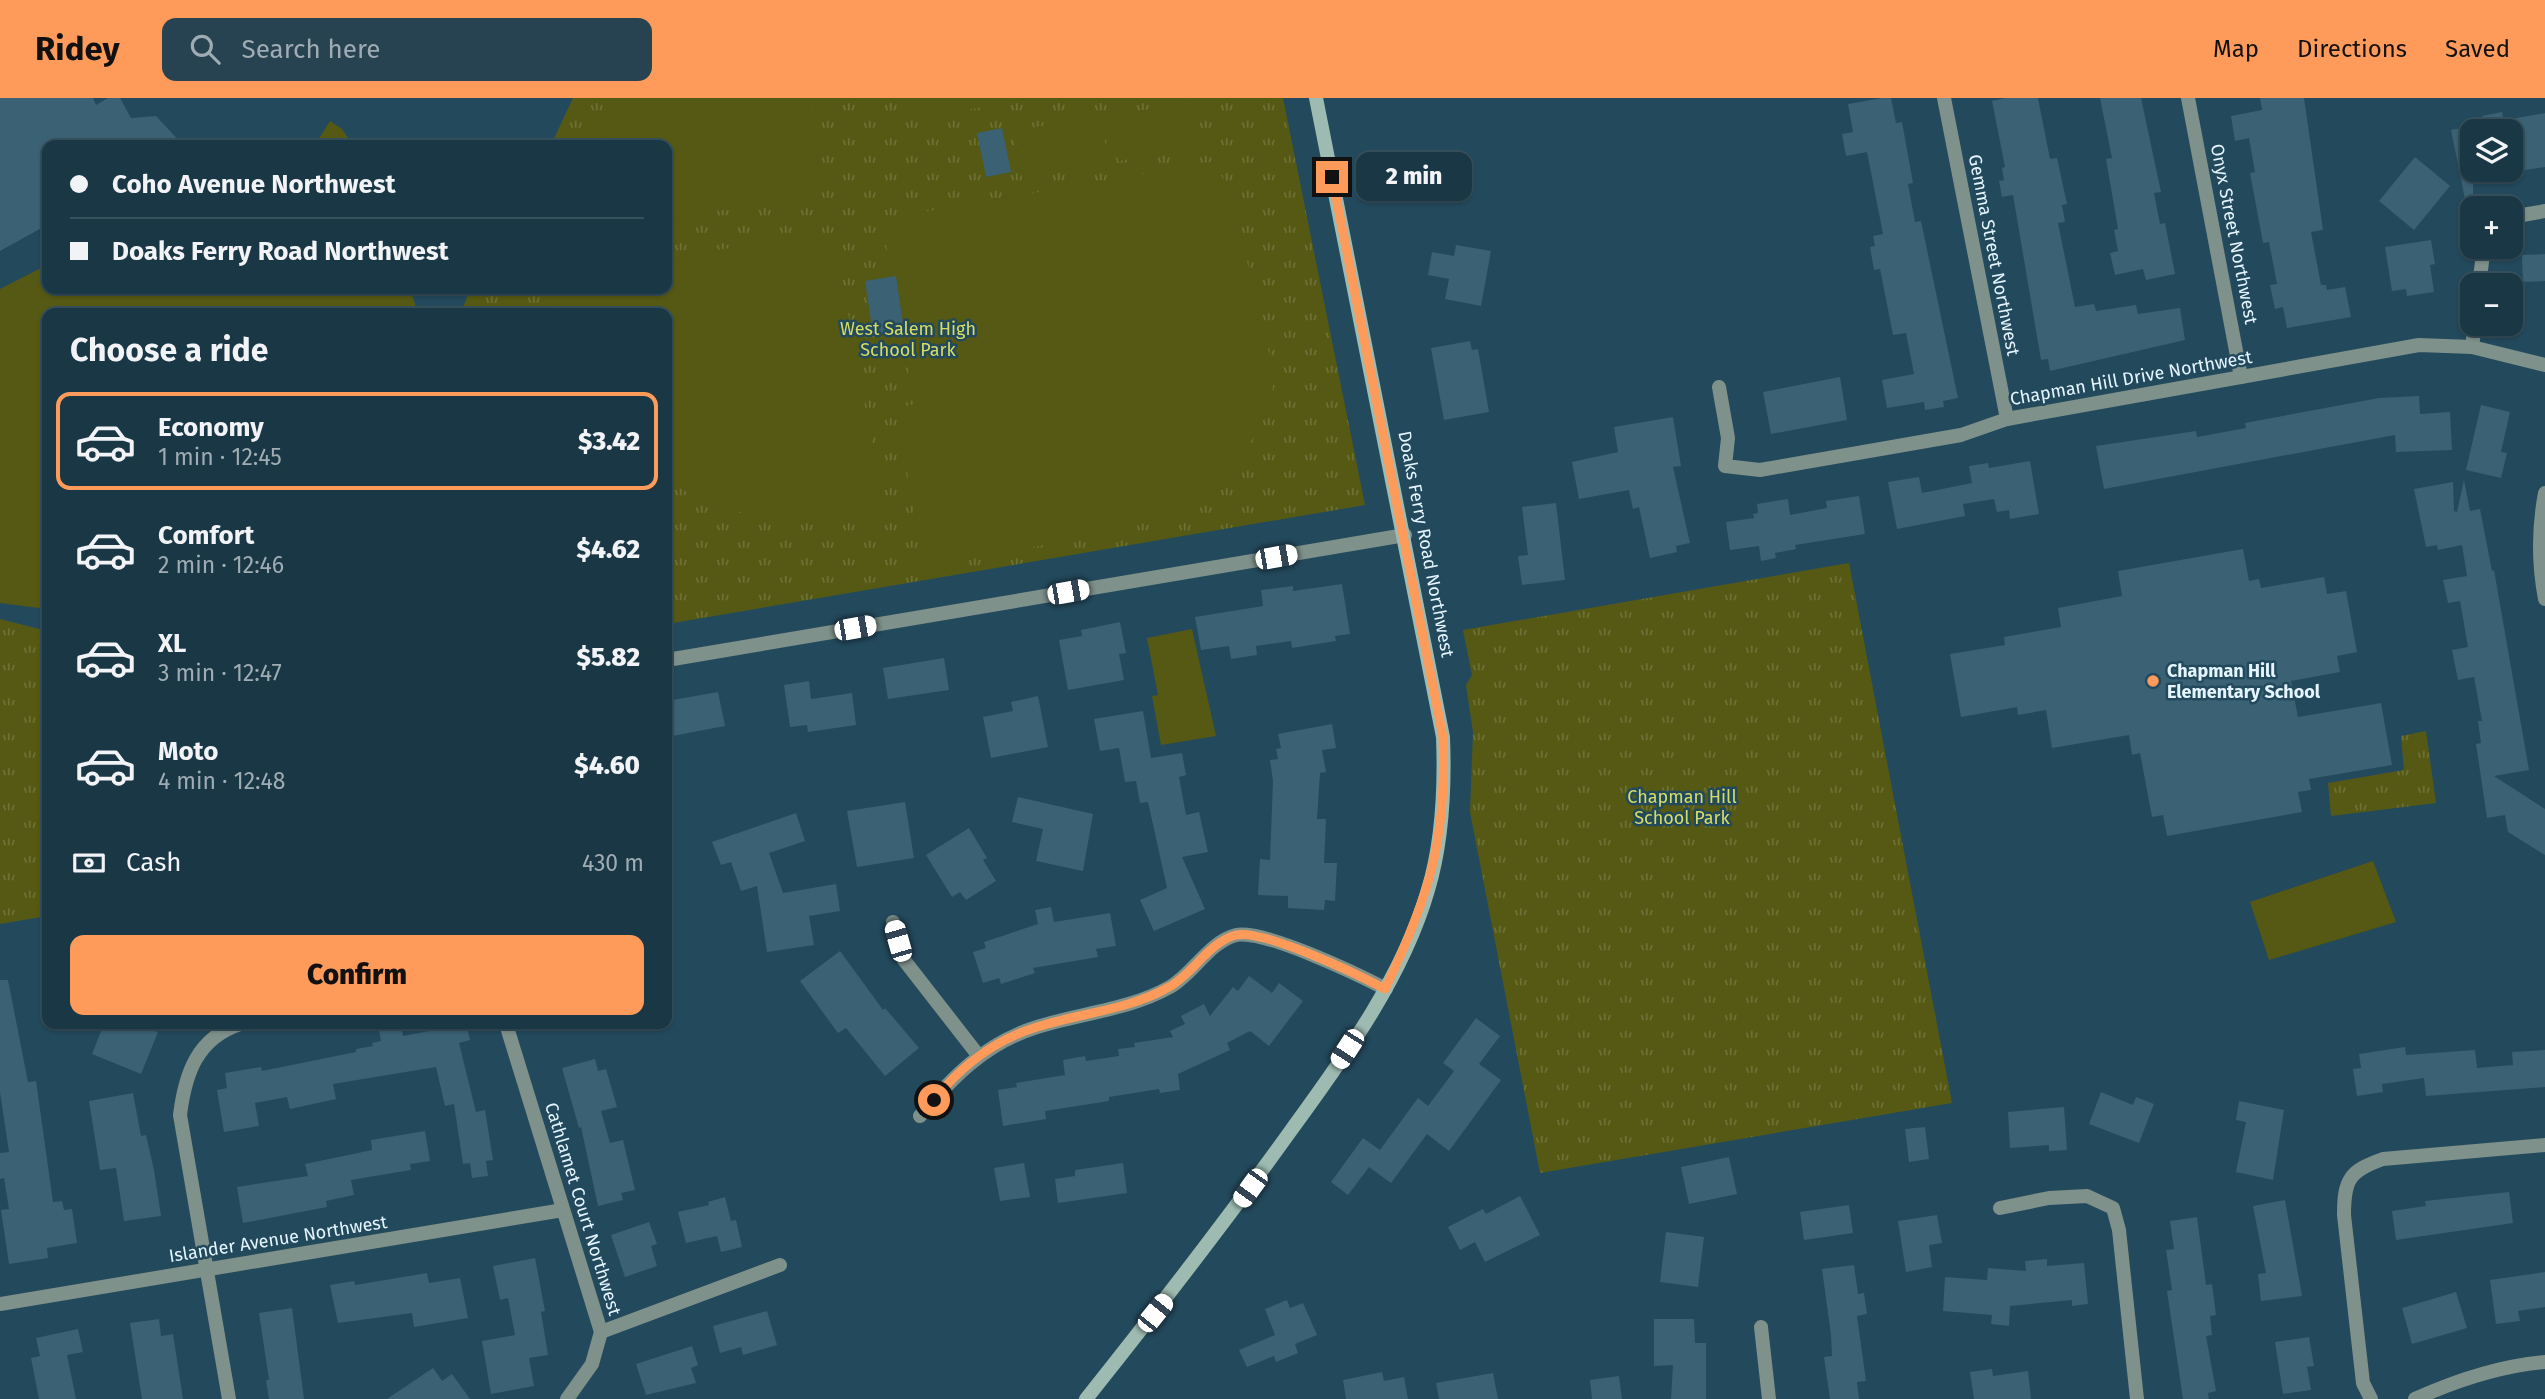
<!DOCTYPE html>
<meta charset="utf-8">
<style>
:root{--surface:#1a3745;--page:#274250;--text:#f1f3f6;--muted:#9facb3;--line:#38515e;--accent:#ff9b5a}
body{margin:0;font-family:"Fira Sans",sans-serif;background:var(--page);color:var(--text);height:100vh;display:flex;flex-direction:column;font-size:26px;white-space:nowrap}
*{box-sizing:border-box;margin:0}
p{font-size:23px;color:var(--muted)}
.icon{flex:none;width:38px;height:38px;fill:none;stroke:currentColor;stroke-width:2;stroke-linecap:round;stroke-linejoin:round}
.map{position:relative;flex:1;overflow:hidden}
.sheet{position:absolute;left:42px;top:210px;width:630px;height:721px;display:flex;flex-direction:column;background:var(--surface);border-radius:14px;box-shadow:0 2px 5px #0004,0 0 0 2px var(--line)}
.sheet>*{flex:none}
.top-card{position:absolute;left:42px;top:42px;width:630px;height:154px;border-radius:14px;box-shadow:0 2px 5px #0004,0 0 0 2px var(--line);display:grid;align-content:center;height:154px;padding:0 28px;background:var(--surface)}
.fabs{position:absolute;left:2460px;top:21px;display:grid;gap:14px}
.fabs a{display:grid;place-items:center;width:63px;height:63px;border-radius:14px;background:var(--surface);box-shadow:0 2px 5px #0004,0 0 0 2px var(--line);font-size:35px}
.end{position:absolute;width:32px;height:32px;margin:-16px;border:9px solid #ff9b5a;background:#111;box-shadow:0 0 0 4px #111}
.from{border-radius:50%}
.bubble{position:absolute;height:49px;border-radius:14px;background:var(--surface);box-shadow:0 2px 5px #0004,0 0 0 2px var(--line);font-size:23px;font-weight:800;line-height:49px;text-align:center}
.car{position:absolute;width:21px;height:42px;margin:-21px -10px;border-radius:9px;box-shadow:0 0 5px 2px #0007;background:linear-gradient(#fff 24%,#345 0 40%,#fff 0 76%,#345 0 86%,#fff 0)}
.top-card b{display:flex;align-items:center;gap:24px;height:66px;font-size:26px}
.top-card b+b{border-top:2px solid var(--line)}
.top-card i{width:18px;height:18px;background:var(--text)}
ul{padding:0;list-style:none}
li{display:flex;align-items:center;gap:21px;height:98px;margin:0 14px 10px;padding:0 14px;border:4px solid transparent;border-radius:14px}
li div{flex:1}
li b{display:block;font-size:26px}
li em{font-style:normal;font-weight:800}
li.active{border-color:var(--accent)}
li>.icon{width:63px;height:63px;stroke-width:1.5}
h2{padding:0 28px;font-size:32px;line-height:84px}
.pay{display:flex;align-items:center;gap:18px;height:77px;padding:0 28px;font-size:26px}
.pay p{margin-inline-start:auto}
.cta{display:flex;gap:14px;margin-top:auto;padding:14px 28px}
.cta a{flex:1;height:80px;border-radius:14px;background:var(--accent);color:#111;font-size:28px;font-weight:800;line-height:80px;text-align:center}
header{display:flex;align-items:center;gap:42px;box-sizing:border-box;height:98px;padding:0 35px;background:var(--accent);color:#111}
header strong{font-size:33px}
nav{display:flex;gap:38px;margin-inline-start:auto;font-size:24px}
.search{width:490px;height:63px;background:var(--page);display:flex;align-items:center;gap:18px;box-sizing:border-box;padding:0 24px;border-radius:14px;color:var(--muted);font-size:26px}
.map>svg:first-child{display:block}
</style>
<header>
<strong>Ridey</strong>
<div class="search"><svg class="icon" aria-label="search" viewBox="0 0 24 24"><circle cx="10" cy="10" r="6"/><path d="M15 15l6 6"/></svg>Search here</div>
<nav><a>Map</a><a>Directions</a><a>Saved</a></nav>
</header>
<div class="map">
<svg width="2545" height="1301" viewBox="0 0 2545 1301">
<defs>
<pattern id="park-tufts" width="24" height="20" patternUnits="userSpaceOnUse" patternTransform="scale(1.75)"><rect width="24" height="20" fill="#555913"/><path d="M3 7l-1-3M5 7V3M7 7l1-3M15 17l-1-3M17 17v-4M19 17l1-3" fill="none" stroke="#6d7136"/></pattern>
</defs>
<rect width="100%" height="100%" fill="#23495c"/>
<g fill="url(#park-tufts)">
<polygon points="573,0 1283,0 1365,407 667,526 667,215 461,215 470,191 667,191 667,47 551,47"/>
<polygon points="1849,465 1952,1005 1540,1075 1470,714 1473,634 1466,587 1472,577 1463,532"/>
<polygon points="0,521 47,533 47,818 0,826"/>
<polygon points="2426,633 2436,705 2331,718 2328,685 2404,672 2401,638"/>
</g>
<g fill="#555913">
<polygon points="618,0 811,0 823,72 806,98 667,121 667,47 599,47"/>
<polygon points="901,0 1038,0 929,18"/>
<polygon points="1193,4 1200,49 1118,63 1110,18"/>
<polygon points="1100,17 1109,64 1022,79 1014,33"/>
<polygon points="330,23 342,31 353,47 315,47"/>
<path d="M1211 64 1227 86 1234 109 1274 275C1273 344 1206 402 1145 425 1115 436 1082 440 1050 446 1008 453 966 462 924 471L896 311 914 306 886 147 906 117Z"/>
<path d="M811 137 837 154 885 417C821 428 770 429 710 403 695 397 680 392 667 382V215H554L549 191H667V160Z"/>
<polygon points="47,167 47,191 410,191 418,215 47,215 47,511 0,505 0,191"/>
<polygon points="1192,531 1216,638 1161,647 1152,598 1158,597 1147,540"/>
<polygon points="2373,763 2396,824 2269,862 2250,804"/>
</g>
<g fill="#3a6174">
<polygon points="0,0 93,0 96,7 108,0 120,0 131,20 156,18 183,47 47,47 47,127 0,153"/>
<polygon points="1882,0 1891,0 1896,25 1902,24 1913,85 1908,86 1915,124 1921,123 1958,300 1943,303 1944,309 1925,312 1924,304 1887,310 1882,282 1914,276 1906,235 1893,237 1880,171 1874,172 1870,149 1875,148 1873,138 1883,136 1867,54 1846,58 1842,36 1853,34 1848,6"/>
<polygon points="2005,0 2038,0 2050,61 2057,60 2067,106 2062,107 2065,124 2058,125 2075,209 2094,206 2096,213 2136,207 2138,216 2180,210 2185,242 2050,273 2048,261 2041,262 2013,97 2002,99 1999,83 2004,82 2002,70 2005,69 1992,3"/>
<polygon points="2100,0 2141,0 2161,94 2154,95 2160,126 2165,125 2175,176 2146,182 2143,171 2115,177 2110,155 2118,153 2114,132 2118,131 2106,61 2112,60"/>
<polygon points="2260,0 2304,0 2323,132 2311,134 2321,187 2326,187 2327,192 2345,189 2351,219 2287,230 2283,209 2275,211 2270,187 2277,186 2269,144 2263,145 2250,75 2255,74 2249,40 2235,43 2231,18 2262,12"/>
<polygon points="2502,14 2506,33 2485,33 2482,18"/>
<polygon points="2545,15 2545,69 2511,74 2511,21"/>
<polygon points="2473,28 2473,100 2465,101 2451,32"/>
<polygon points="1002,30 1011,74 986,79 977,35"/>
<polygon points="2415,59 2450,88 2414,132 2379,103"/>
<polygon points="2431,142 2435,166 2430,167 2434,194 2407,198 2406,191 2392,193 2385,149"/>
<polygon points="1456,147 1491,153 1481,208 1445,201 1449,181 1428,177 1432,154 1454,158"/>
<polygon points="2545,156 2545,183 2523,184 2522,157"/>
<polygon points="896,178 904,233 873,237 865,183"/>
<polygon points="1470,243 1472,252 1478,251 1489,314 1444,322 1431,250"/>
<polygon points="1840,279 1847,322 1771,336 1763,294"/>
<polygon points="2419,298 2420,316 2450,314 2452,352 2396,354 2395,337 2104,391 2096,348 2196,333 2197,339 2246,330 2245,325 2379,300"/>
<polygon points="2481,307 2510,314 2501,354 2507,355 2501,380 2466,372"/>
<polygon points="1673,319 1681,368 1673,369 1690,445 1676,448 1677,454 1650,460 1639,409 1633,411 1629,392 1579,401 1572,364 1618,354 1614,329"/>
<polygon points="2030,363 2039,416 2010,421 2009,412 1997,414 1994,401 1963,406 1965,418 1897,431 1888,384 1919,379 1922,395 1972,385 1969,368 1988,365 1989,370"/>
<polygon points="2464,382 2470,413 2480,411 2492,473 2494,472 2529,672 2494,678 2545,711 2545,757 2508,734 2505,717 2487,720 2476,646 2481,645 2478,623 2482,623 2474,579 2458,582 2452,552 2468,549 2460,503 2448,505 2443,482 2467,478 2462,447 2438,452 2437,447 2426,449 2414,391 2453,384 2454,413 2457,414"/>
<polygon points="1859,398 1865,436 1795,447 1796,451 1775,455 1776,460 1761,463 1759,448 1730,452 1726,424 1754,420 1753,416 1758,415 1757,406 1788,401 1790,417 1827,410 1826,403"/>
<polygon points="1556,405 1565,482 1522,487 1518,458 1528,457 1522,409"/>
<polygon points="2243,451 2249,483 2259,481 2261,490 2324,479 2327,496 2346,493 2357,554 2337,558 2340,574 2291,583 2298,619 2381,605 2392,667 2309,681 2311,692 2298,694 2302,714 2167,738 2163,717 2152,719 2140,655 2132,657 2129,637 2052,650 2046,612 2018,617 2017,609 1961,619 1950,556 2005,547 2004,539 2061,529 2058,510 2122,498 2118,473"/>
<polygon points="1342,486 1350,536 1335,538 1336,543 1292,550 1291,543 1256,548 1257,557 1231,561 1229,548 1201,552 1195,519 1263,508 1261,492 1293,488 1293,493"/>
<polygon points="1120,524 1126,555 1119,556 1124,582 1068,592 1059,542 1082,538 1081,532"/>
<polygon points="944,560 949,592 888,601 883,570"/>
<polygon points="809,583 811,601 852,595 856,627 808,634 807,627 790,629 784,587"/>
<polygon points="718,594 725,628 667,639 667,603"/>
<polygon points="1038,598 1048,649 991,660 983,619 1013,613 1011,604"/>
<polygon points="1143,613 1151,660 1182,655 1186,677 1179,679 1186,717 1199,714 1208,754 1182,759 1205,811 1154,833 1140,802 1167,790 1148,704 1140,705 1136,683 1125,684 1119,650 1100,653 1094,621"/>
<polygon points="1332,626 1336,650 1322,652 1326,674 1320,675 1317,721 1326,721 1324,765 1337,765 1335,803 1325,802 1324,812 1288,810 1288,798 1258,797 1260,761 1270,762 1273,683 1270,662 1278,661 1276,651 1281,650 1278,636"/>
<polygon points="1018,699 1093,716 1083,773 1036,763 1043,731 1012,724"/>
<polygon points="905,704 914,760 857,769 847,713"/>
<polygon points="796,715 805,743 769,755 783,795 836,786 840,813 809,818 814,847 767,854 757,788 741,793 731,764 721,767 712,744"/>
<polygon points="969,730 987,760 983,762 996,783 966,802 960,794 952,799 926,757"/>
<polygon points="1051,809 1054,824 1110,815 1116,848 1096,851 1098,859 1033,870 1035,875 1001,886 999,880 983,885 973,854 986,850 984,844 1038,826 1035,812"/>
<polygon points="840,853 883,912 885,910 919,950 885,978 846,930 838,935 800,883"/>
<polygon points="1249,878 1272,895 1279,885 1303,903 1269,948 1250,933 1227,945 1230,952 1178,976 1180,992 1160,995 1159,991 1109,999 1109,1003 1045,1013 1046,1021 1003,1028 998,992 1017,989 1016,985 1065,977 1063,962 1085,958 1086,963 1119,958 1118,951 1135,949 1134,945 1173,939 1170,933 1185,926 1181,918 1204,906 1210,918 1233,889 1238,893"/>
<polygon points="0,882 8,882 28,984 36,983 53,1104 62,1103 64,1112 72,1111 77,1145 47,1150 48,1160 9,1166 1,1112 9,1111 4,1080 0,1081 0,1055 9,1054 0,994"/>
<polygon points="1476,920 1500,938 1479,966 1501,982 1449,1053 1427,1036 1391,1085 1369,1069 1348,1097 1331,1084 1363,1040 1380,1052 1418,1000 1428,1008 1454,973 1443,965"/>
<polygon points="104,926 136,926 158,934 141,976 92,956"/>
<polygon points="378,926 401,926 403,938 466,926 470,942 459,945 476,1014 485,1012 493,1062 486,1063 488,1078 472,1080 470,1065 463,1066 454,1006 445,1008 436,969 333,986 336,1001 290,1011 287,999 255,1005 259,1028 224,1034 217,992 227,990 225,975 261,969 262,973 356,954 356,951 373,948 372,945 381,943"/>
<polygon points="2405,949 2406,957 2475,952 2477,970 2513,967 2512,954 2545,952 2545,989 2426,998 2424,980 2382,986 2383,994 2357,998 2353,971 2361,970 2359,956"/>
<polygon points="595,961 598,973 606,971 617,1009 601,1013 610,1045 623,1042 635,1092 621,1095 623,1102 598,1108 581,1029 579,1030 562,970"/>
<polygon points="2101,994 2133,1007 2136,999 2154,1006 2139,1045 2089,1026"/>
<polygon points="133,995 141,1038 146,1037 154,1072 161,1118 124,1123 116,1070 100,1072 89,1003"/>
<polygon points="2239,1003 2284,1012 2273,1082 2236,1074 2246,1024 2236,1022"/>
<polygon points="2064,1009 2067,1052 2049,1053 2049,1047 2010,1050 2008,1014"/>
<polygon points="1925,1029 1929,1061 1909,1064 1905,1031"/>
<polygon points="425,1033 430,1063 410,1066 411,1072 351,1082 354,1097 326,1103 327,1109 243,1125 237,1089 308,1078 305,1066 372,1052 371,1042"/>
<polygon points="1729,1059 1737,1096 1689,1106 1681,1069"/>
<polygon points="1024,1065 1030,1099 1000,1103 994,1070"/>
<polygon points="1123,1065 1127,1095 1058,1105 1055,1081 1075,1078 1075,1072"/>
<polygon points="2509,1094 2513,1125 2396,1142 2392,1113 2426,1108 2425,1103"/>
<polygon points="1520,1098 1540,1137 1485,1164 1475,1144 1460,1152 1448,1129 1483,1111 1486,1116"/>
<polygon points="725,1099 731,1123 736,1122 742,1149 721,1154 717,1138 686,1145 678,1114 709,1107 708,1104"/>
<polygon points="2285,1102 2302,1198 2261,1203 2258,1176 2266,1175 2253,1108"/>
<polygon points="1849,1107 1853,1135 1804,1142 1800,1114"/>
<polygon points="1937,1117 1942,1145 1929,1147 1932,1169 1906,1174 1898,1123"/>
<polygon points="2197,1119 2206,1187 2212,1186 2216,1217 2210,1218 2212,1237 2206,1238 2216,1293 2208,1295 2209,1301 2183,1301 2167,1193 2172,1192 2166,1152 2174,1151 2170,1123"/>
<polygon points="649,1124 657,1146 651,1148 657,1168 625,1179 611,1137"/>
<polygon points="1666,1134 1704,1139 1698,1189 1660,1184"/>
<polygon points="535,1160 545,1213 541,1214 548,1257 529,1260 534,1288 491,1296 482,1243 515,1237 508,1200 500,1202 493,1168"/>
<polygon points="2047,1161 2047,1168 2084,1165 2088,1206 2072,1208 2072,1202 2010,1208 2009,1228 1991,1226 1992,1217 1943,1213 1945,1179 1987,1182 1988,1170 2026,1173 2025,1163"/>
<polygon points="1854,1167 1858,1196 1864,1195 1867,1216 1857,1218 1866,1283 1857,1284 1859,1301 1830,1301 1824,1259 1832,1258 1831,1237 1822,1171"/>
<polygon points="2545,1174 2545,1209 2518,1213 2520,1223 2496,1226 2490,1182"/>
<polygon points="427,1175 429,1185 460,1180 468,1220 414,1229 412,1215 338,1225 330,1187 354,1183 355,1187"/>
<polygon points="2456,1194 2467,1230 2412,1246 2402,1210"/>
<polygon points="1287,1202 1290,1210 1303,1205 1317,1237 1295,1246 1298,1255 1276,1264 1274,1258 1247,1269 1239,1252 1275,1237 1265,1211"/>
<polygon points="292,1210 304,1301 269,1301 266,1282 269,1282 259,1215"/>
<polygon points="767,1213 777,1247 743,1257 741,1249 720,1255 713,1228"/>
<polygon points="159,1221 161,1238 173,1236 183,1301 142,1301 130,1225"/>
<polygon points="1654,1221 1694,1221 1695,1245 1706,1245 1706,1301 1671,1301 1673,1267 1654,1268"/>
<polygon points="78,1231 83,1254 67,1257 76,1301 39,1301 31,1260 40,1258 36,1240"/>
<polygon points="2309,1239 2314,1268 2307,1269 2311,1292 2283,1296 2275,1244"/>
<polygon points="692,1248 698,1267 691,1270 696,1285 646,1297 636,1266"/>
<polygon points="433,1270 442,1283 452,1276 470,1301 387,1301"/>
<polygon points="1992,1271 1993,1278 2028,1273 2031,1301 1974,1301 1970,1274"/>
<polygon points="1382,1274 1384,1283 1404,1279 1408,1301 1346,1301 1343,1282"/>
<polygon points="1493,1275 1498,1301 1439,1301 1436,1285"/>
<polygon points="1619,1278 1622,1301 1592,1301 1590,1282"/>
</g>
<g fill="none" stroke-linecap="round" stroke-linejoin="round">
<g stroke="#7e918a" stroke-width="14">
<polyline points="1944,0 2007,321"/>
<polyline points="2188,0 2241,279"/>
<polyline points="2511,119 2545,113"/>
<polyline points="2479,187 2484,149"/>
<polyline points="2472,249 2475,226"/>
<polyline points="1719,289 1728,340 1725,368 1760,372 1961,337 2007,321 2419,247 2472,249 2545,267"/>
<path d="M2545 395C2538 432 2538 464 2545 501"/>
<polyline points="667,562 1405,437"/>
<polyline points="893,824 904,862 978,957"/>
<polyline points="506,926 601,1234 592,1266 567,1301"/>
<path d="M920 1018C953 978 986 945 1037 929 1081 915 1129 912 1170 889 1193 876 1209 844 1236 837 1264 831 1359 877 1386 891"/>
<polyline points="2000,1110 2049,1100 2087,1098 2113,1110 2119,1132 2137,1301"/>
<polyline points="0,1206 563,1112"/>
<polyline points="1761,1229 1769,1301"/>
<polyline points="601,1234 780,1167"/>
<path d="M229 1301 180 1017C185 976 197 940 240 926"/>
<path d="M2371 1301 2363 1285 2344 1117C2344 1082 2349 1073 2383 1061L2545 1047"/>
<path d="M2415 1301C2457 1282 2499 1268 2545 1264"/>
</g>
<path stroke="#9dbbb1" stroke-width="14" d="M1086 1301C1157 1212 1226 1123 1292 1031 1345 958 1403 879 1428 792 1443 742 1445 690 1443 639L1316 0"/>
</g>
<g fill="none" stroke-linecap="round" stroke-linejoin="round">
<path stroke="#ff9b5a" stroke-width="9" d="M934 1002C961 968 994 942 1037 929 1080 915 1129 912 1169 889 1193 876 1209 844 1236 837 1264 831 1359 877 1385 891 1429 799 1447 742 1443 639L1332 79"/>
</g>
<circle fill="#ff9b5a" stroke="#23495c" stroke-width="2.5" cx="2153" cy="583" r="7"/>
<g text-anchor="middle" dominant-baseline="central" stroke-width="5" stroke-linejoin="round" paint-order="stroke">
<g font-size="18" fill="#e5f5ff" stroke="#23495c">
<text transform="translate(2234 136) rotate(79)">Onyx Street Northwest</text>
<text transform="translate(1994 157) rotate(79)">Gemma Street Northwest</text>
<text transform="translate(2131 280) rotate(-10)">Chapman Hill Drive Northwest</text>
<text transform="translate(1426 446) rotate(79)">Doaks Ferry Road Northwest</text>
<text transform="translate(583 1111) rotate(73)">Cathlamet Court Northwest</text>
<text transform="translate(278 1141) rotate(-9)">Islander Avenue Northwest</text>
</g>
<g font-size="18" fill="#d6dd63" stroke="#23495c">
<text x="908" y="231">West Salem High<tspan x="908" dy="21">School Park</tspan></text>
<text x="1682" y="699">Chapman Hill<tspan x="1682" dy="21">School Park</tspan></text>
</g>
<g font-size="18" font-weight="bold" fill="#e5f5ff" stroke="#23495c" text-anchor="start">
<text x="2167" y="573">Chapman Hill<tspan x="2167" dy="21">Elementary School</tspan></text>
</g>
</g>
</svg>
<div class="fabs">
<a><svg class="icon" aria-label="layers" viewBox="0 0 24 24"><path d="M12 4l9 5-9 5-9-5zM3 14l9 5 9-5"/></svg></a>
<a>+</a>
<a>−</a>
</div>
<i class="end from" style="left:934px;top:1002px"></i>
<i class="end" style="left:1332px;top:79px"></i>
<div class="bubble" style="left:1356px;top:54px;width:116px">2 min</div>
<i class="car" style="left:1276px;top:459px;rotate:80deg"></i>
<i class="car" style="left:1068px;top:494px;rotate:80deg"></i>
<i class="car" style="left:855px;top:530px;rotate:80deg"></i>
<i class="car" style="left:898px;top:843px;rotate:344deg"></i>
<i class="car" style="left:1347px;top:951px;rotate:213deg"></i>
<i class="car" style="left:1250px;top:1090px;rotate:216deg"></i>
<i class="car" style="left:1155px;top:1215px;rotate:39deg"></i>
<div class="top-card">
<b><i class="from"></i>Coho Avenue Northwest</b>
<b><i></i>Doaks Ferry Road Northwest</b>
</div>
<section class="sheet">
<h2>Choose a ride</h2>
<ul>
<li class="active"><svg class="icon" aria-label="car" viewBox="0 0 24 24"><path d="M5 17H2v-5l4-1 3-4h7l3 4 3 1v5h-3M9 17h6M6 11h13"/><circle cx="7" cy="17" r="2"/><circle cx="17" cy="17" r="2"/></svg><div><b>Economy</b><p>1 min · 12:45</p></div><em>$3.42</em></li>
<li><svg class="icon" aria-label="car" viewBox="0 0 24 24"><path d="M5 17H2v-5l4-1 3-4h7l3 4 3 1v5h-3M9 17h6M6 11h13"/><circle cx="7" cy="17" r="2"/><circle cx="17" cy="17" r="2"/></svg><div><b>Comfort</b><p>2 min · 12:46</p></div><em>$4.62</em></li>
<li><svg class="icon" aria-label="car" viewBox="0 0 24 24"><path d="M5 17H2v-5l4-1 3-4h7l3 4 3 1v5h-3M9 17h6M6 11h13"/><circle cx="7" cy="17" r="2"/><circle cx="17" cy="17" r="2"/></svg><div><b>XL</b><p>3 min · 12:47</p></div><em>$5.82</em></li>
<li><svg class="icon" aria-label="car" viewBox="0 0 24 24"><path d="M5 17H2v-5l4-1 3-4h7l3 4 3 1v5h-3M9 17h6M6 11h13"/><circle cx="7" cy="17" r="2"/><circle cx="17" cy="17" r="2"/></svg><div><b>Moto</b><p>4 min · 12:48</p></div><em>$4.60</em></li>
</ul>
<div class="pay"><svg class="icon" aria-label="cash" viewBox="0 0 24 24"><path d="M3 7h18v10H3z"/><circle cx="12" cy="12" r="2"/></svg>Cash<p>430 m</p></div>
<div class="cta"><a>Confirm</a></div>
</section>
</div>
